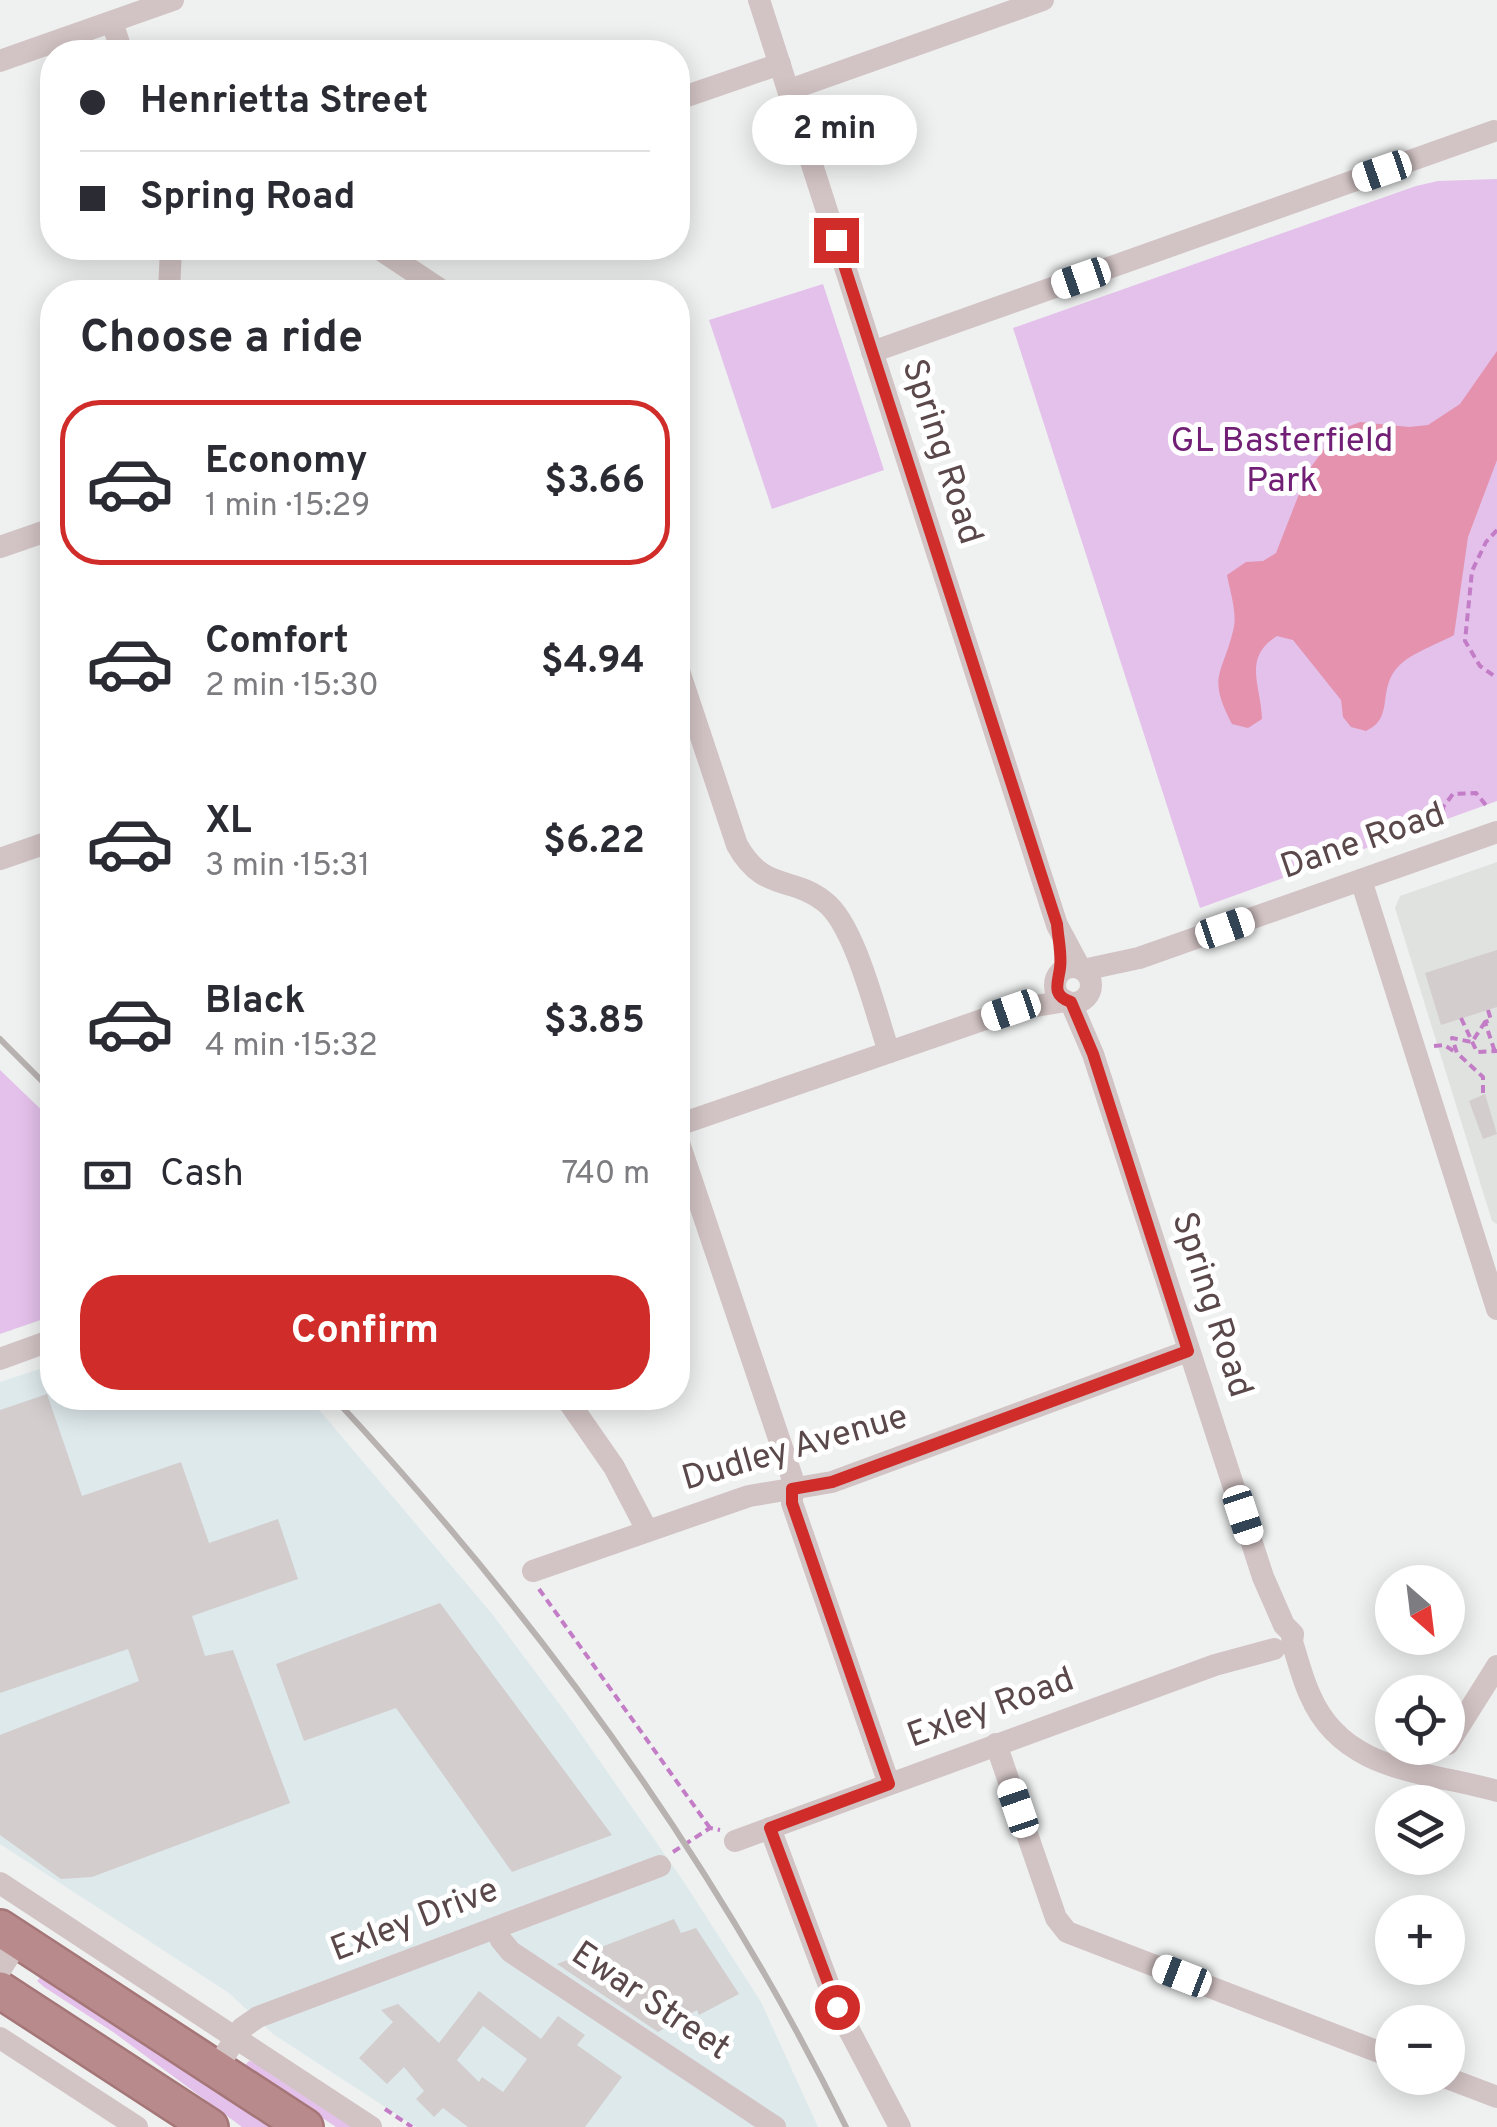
<!DOCTYPE html>
<meta charset="utf-8">
<style>
:root{--surface:#fff;--page:#f7f7f7;--text:#2b2b33;--muted:#7c7c81;--line:#e1e1e2;--accent:#d02c29}
body{margin:0;font-family:Overpass,sans-serif;background:var(--page);color:var(--text);height:100vh;display:flex;flex-direction:column;font-size:38px;white-space:nowrap}
*{box-sizing:border-box;margin:0}
p{font-size:32px;color:var(--muted)}
.icon{flex:none;width:55px;height:55px;fill:none;stroke:currentColor;stroke-width:2;stroke-linecap:round;stroke-linejoin:round}
.map{position:relative;flex:1;overflow:hidden}
.drawer{position:absolute;left:40px;top:280px;width:650px;height:1130px;display:flex;flex-direction:column;background:var(--surface);border-radius:40px;box-shadow:0 5px 25px #0003}
.drawer>*{flex:none}
.banner{position:absolute;left:40px;top:40px;width:650px;height:220px;border-radius:40px;box-shadow:0 5px 25px #0003;display:grid;align-content:center;height:220px;padding:0 40px;background:var(--surface)}
.needle{width:65px;rotate:152deg}
.controls{position:absolute;left:1375px;top:1565px;display:grid;gap:20px}
.controls a{display:grid;place-items:center;width:90px;height:90px;border-radius:50%;background:var(--surface);box-shadow:0 5px 25px #0003;font-size:50px}
.end{position:absolute;width:45px;height:45px;margin:-22px;border:12px solid #d02c29;background:#fff;box-shadow:0 0 0 5px #fff}
.from{border-radius:50%}
.bubble{position:absolute;height:70px;border-radius:35px;background:var(--surface);box-shadow:0 5px 25px #0003;font-size:32px;font-weight:700;line-height:70px;text-align:center}
.car{position:absolute;width:30px;height:60px;margin:-30px -15px;border-radius:12px;box-shadow:0 0 8px 2px #0007;background:linear-gradient(#fff 24%,#345 0 40%,#fff 0 76%,#345 0 86%,#fff 0)}
.banner b{display:flex;align-items:center;gap:35px;height:95px;font-size:38px}
.banner b+b{border-top:2px solid var(--line)}
.banner i{width:25px;height:25px;background:var(--text)}
ul{padding:0;list-style:none}
li{display:flex;align-items:center;gap:30px;height:165px;margin:0 20px 15px;padding:0 20px;border:5px solid transparent;border-radius:40px}
li div{flex:1}
li b{display:block;font-size:38px}
li em{font-style:normal;font-weight:700}
li.on{border-color:var(--accent)}
li>.icon{width:90px;height:90px;stroke-width:1.5}
h2{padding:0 40px;font-size:45px;line-height:120px}
.pay{display:flex;align-items:center;gap:25px;height:110px;padding:0 40px;font-size:38px}
.pay p{margin-inline-start:auto}
.action{display:flex;gap:20px;margin-top:auto;padding:20px 40px}
.action a{flex:1;height:115px;border-radius:40px;background:var(--accent);color:#fff;font-size:40px;font-weight:700;line-height:115px;text-align:center}
.map>svg:first-child{display:block}
</style>
<div class="map">
<svg width="1497" height="2127" viewBox="0 0 1497 2127">
<rect width="100%" height="100%" fill="#eff1f0"/>
<polygon fill="#dee9ec" points="52,1365 52,1398 309,1398 493,1615 569,1717 684,1882 761,2002 818,2127 416,2127 273,2034 229,1993 0,1844 0,1382"/>
<polygon fill="#e0e2e0" points="1497,862 1497,1224 1492,1221 1395,908 1400,896"/>
<g fill="#e4c1eb">
<polygon points="1497,179 1497,801 1200,908 1013,328 1416,186 1438,181"/>
<polygon points="823,284 884,470 772,509 709,320"/>
<polygon points="0,1070 52,1120 52,1316 0,1334"/>
<polygon points="42,1975 276,2127 242,2127 113,2032 44,1987 37,1981"/>
<polygon points="249,2061 254,2062 354,2127 336,2127 249,2070 245,2065"/>
</g>
<path fill="#e492ae" d="M1497 351V460L1468 537 1454 635C1433 647 1404 654 1392 675 1380 696 1392 719 1366 731L1351 727 1343 717 1341 700 1293 640 1277 636C1242 658 1261 685 1262 719L1248 728 1232 724C1207 676 1222 676 1233 631 1238 614 1230 592 1227 575L1246 562 1263 561 1276 553 1308 471 1337 431 1360 422 1409 427 1428 425 1460 404Z"/>
<g fill="#d3cdcd" fill-rule="evenodd">
<polygon points="1497,950 1497,1007 1441,1025 1425,973"/>
<polygon points="1485,1094 1497,1134 1483,1139 1469,1101"/>
<polygon points="47,1394 82,1496 181,1462 209,1543 278,1519 298,1579 192,1616 205,1656 233,1650 290,1803 92,1877 61,1879 0,1835 0,1735 139,1681 128,1649 0,1693 0,1410"/>
<polygon points="440,1603 612,1835 512,1872 396,1708 304,1741 276,1664"/>
<polygon points="674,1919 681,1933 696,1928 739,1994 699,2015 697,2010 658,2032 557,1964"/>
<path d="M479 1991 541 2039 558 2016 585 2035 577 2045 622 2077 585 2127H468L443 2108 434 2117 416 2099 424 2091 404 2067 387 2084 359 2058 393 2022 381 2010 398 2004 439 2043ZM483 2026 527 2059 503 2092 482 2077 479 2082 457 2060Z"/>
</g>
<g fill="none" stroke-linecap="round" stroke-linejoin="round">
<g stroke="#a57677" stroke-width="40">
<g id="highway">
<polyline points="0,1928 305,2127"/>
<polyline points="0,1990 210,2127"/>
</g>
</g>
<g stroke="#c37cc6" stroke-width="4" stroke-dasharray="8 5" stroke-linecap="butt">
<polyline points="1497,530 1486,542 1472,571 1465,641 1480,666 1497,678"/>
<polyline points="1444,825 1443,807 1453,794 1476,793 1489,809"/>
<polyline points="1488,1010 1491,1020 1485,1022 1495,1052"/>
<polyline points="1461,1018 1477,1052 1497,1051"/>
<polyline points="1434,1046 1444,1045 1457,1053"/>
<polyline points="1483,1093 1483,1077 1457,1053 1452,1038 1472,1042 1485,1022"/>
<polyline points="539,1589 710,1828"/>
<polyline points="673,1852 710,1828 720,1830"/>
<polyline points="385,2109 412,2127"/>
</g>
<g stroke="#d2c3c4" stroke-width="22">
<polyline points="759,0 1057,925 1080,968"/>
<polyline points="112,22 122,52"/>
<polyline points="0,61 173,0"/>
<polyline points="789,90 1043,0"/>
<polyline points="678,99 780,64"/>
<polyline points="378,248 444,292"/>
<polyline points="169,292 171,248"/>
<polyline points="872,352 1494,131"/>
<polyline points="0,547 52,529"/>
<path d="M678 668 737 845C764 893 791 875 825 902 855 925 876 1014 889 1052"/>
<polyline points="0,859 52,841"/>
<polyline points="1361,880 1497,1309"/>
<circle cx="1073" cy="985" r="18"/>
<polyline points="1083,970 1139,958 1497,832"/>
<path d="M1071 1003 1093 1054 1263 1577 1284 1625 1293 1634 1292 1642C1298 1660 1302 1678 1310 1695 1343 1773 1427 1771 1497 1791"/>
<polyline points="678,1125 1011,1010 1066,1001"/>
<polyline points="678,1140 792,1477 792,1503 889,1784"/>
<polyline points="0,1359 52,1340"/>
<polyline points="566,1398 614,1467 647,1530"/>
<polyline points="533,1571 749,1496 832,1482 1188,1351"/>
<polyline points="996,1744 1056,1918 1067,1932 1392,2057"/>
<polyline points="1448,1744 1497,1666"/>
<polyline points="770,1828 837,2007 900,2127"/>
<polyline points="735,1841 1215,1665 1274,1649"/>
<polyline points="0,1883 371,2127"/>
<polyline points="496,1928 501,1940 511,1952 775,2127"/>
<polyline points="0,1970 19,1940"/>
<polyline points="0,2038 137,2127"/>
<polyline points="216,2069 242,2028 258,2017 660,1866"/>
<polyline points="1447,2078 1497,2097"/>
</g>
<use href="#highway" stroke="#b98a8c" stroke-width="35"/>
<g stroke="#b8b2b1" stroke-width="6">
<polyline points="0,1039 52,1091"/>
<path d="M334 1398C536 1615 715 1860 846 2127"/>
</g>
</g>
<g fill="none" stroke-linecap="round" stroke-linejoin="round">
<path stroke="#d02c29" stroke-width="12" d="M836 240 1057 924C1058 938 1062 955 1060 968 1058 984 1051 995 1071 1002L1093 1054 1188 1351 832 1482 792 1489V1503L889 1784 770 1828 837 2007"/>
</g>
<g text-anchor="middle" dominant-baseline="central" stroke-width="10" stroke-linejoin="round" paint-order="stroke">
<g font-size="35" fill="#711f75" stroke="#fff">
<text x="1282" y="442">GL Basterfield<tspan x="1282" dy="40">Park</tspan></text>
</g>
<g font-size="35" fill="#5a484a" stroke="#fff">
<text transform="translate(941 452) rotate(72)">Spring Road</text>
<text transform="translate(1363 842) rotate(-19)">Dane Road</text>
<text transform="translate(1211 1305) rotate(72)">Spring Road</text>
<text transform="translate(795 1449) rotate(-16)">Dudley Avenue</text>
<text transform="translate(991 1709) rotate(-20)">Exley Road</text>
<text transform="translate(415 1921) rotate(-21)">Exley Drive</text>
<text transform="translate(650 2002) rotate(34)">Ewar Street</text>
</g>
</g>
</svg>
<div class="controls">
<a><svg class="needle" viewBox="-14 -14 28 28"><path d="M0-13l5 13h-10z" fill="#e53935"/><path d="M0 13l5-13h-10z" fill="#7c7c81"/></svg></a>
<a><svg class="icon" aria-label="locate" viewBox="0 0 24 24"><circle cx="12" cy="12" r="6"/><path d="M12 2v4M12 18v4M2 12h4M18 12h4"/></svg></a>
<a><svg class="icon" aria-label="layers" viewBox="0 0 24 24"><path d="M12 4l9 5-9 5-9-5zM3 14l9 5 9-5"/></svg></a>
<a>+</a>
<a>−</a>
</div>
<i class="end from" style="left:837px;top:2007px"></i>
<i class="end" style="left:836px;top:240px"></i>
<div class="bubble" style="left:752px;top:95px;width:165px">2 min</div>
<i class="car" style="left:1382px;top:171px;rotate:251deg"></i>
<i class="car" style="left:1081px;top:278px;rotate:251deg"></i>
<i class="car" style="left:1225px;top:928px;rotate:71deg"></i>
<i class="car" style="left:1011px;top:1010px;rotate:251deg"></i>
<i class="car" style="left:1243px;top:1515px;rotate:162deg"></i>
<i class="car" style="left:1018px;top:1808px;rotate:341deg"></i>
<i class="car" style="left:1182px;top:1976px;rotate:291deg"></i>
<div class="banner">
<b><i class="from"></i>Henrietta Street</b>
<b><i></i>Spring Road</b>
</div>
<section class="drawer">
<h2>Choose a ride</h2>
<ul>
<li class="on"><svg class="icon" aria-label="car" viewBox="0 0 24 24"><path d="M5 17H2v-5l4-1 3-4h7l3 4 3 1v5h-3M9 17h6M6 11h13"/><circle cx="7" cy="17" r="2"/><circle cx="17" cy="17" r="2"/></svg><div><b>Economy</b><p>1 min · 15:29</p></div><em>$3.66</em></li>
<li><svg class="icon" aria-label="car" viewBox="0 0 24 24"><path d="M5 17H2v-5l4-1 3-4h7l3 4 3 1v5h-3M9 17h6M6 11h13"/><circle cx="7" cy="17" r="2"/><circle cx="17" cy="17" r="2"/></svg><div><b>Comfort</b><p>2 min · 15:30</p></div><em>$4.94</em></li>
<li><svg class="icon" aria-label="car" viewBox="0 0 24 24"><path d="M5 17H2v-5l4-1 3-4h7l3 4 3 1v5h-3M9 17h6M6 11h13"/><circle cx="7" cy="17" r="2"/><circle cx="17" cy="17" r="2"/></svg><div><b>XL</b><p>3 min · 15:31</p></div><em>$6.22</em></li>
<li><svg class="icon" aria-label="car" viewBox="0 0 24 24"><path d="M5 17H2v-5l4-1 3-4h7l3 4 3 1v5h-3M9 17h6M6 11h13"/><circle cx="7" cy="17" r="2"/><circle cx="17" cy="17" r="2"/></svg><div><b>Black</b><p>4 min · 15:32</p></div><em>$3.85</em></li>
</ul>
<div class="pay"><svg class="icon" aria-label="cash" viewBox="0 0 24 24"><path d="M3 7h18v10H3z"/><circle cx="12" cy="12" r="2"/></svg>Cash<p>740 m</p></div>
<div class="action"><a>Confirm</a></div>
</section>
</div>
